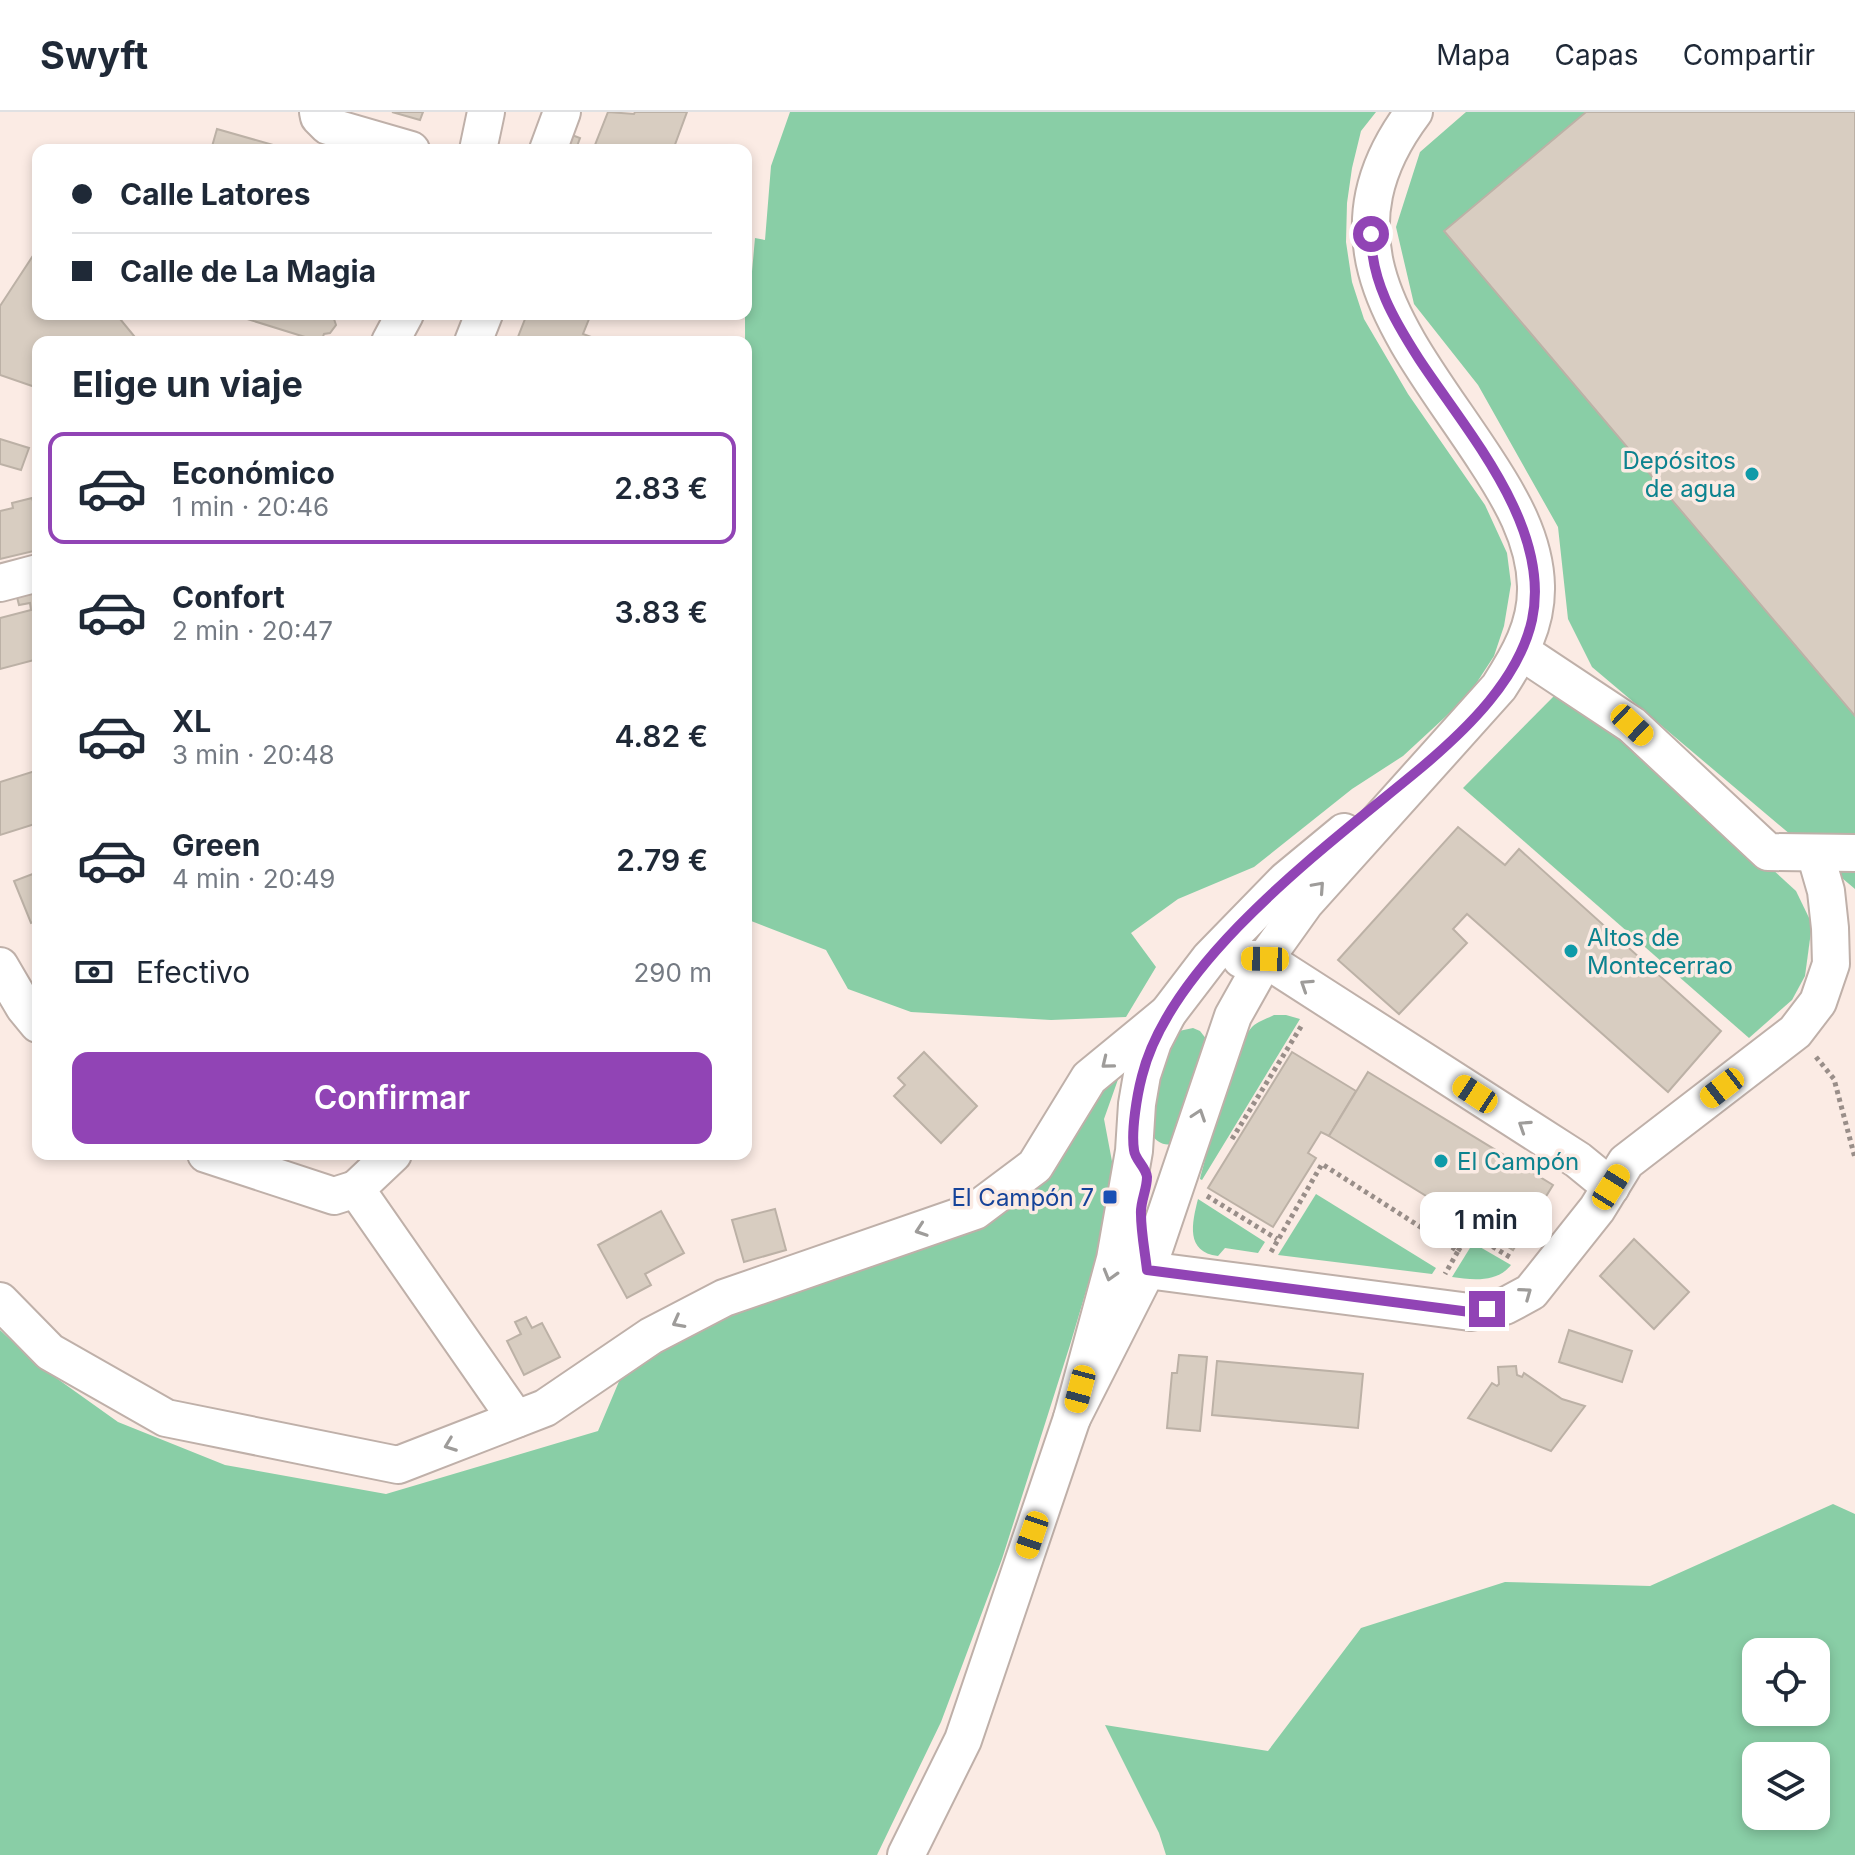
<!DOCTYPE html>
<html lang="es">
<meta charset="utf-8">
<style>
:root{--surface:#fff;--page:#f2f2f3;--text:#1f2937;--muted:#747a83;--line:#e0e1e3;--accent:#9144b5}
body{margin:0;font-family:Inter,sans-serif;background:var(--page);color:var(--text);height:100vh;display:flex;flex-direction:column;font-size:30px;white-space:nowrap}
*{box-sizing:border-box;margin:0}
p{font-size:26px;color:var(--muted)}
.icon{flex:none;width:44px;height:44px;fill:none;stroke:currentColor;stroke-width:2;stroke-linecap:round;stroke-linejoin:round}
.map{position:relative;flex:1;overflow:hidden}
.panel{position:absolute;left:32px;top:224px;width:720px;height:824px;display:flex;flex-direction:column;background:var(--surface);border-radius:16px;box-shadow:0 4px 12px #0003}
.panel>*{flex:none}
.banner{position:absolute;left:32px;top:32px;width:720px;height:176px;border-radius:16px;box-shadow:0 4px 12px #0003;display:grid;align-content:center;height:176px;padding:0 40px;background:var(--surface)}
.tools{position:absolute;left:1742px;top:1526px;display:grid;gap:16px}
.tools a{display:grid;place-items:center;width:88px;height:88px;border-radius:16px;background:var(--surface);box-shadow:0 4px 12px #0003;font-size:40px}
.end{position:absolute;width:36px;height:36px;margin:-18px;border:10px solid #9144b5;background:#fff;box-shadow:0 0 0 4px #fff}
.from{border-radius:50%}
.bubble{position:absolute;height:56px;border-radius:16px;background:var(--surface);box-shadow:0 4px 12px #0003;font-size:26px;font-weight:600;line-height:56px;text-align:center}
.car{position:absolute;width:24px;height:48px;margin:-24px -12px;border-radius:10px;box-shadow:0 0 6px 2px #0007;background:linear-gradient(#f5c518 24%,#345 0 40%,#f5c518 0 76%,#345 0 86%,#f5c518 0)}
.banner b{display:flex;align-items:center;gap:28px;height:76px;font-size:30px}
.banner b+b{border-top:2px solid var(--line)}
.banner i{width:20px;height:20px;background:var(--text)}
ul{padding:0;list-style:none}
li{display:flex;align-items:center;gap:24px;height:112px;margin:0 16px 12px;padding:0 24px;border:4px solid transparent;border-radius:16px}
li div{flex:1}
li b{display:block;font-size:30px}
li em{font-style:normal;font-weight:600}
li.on{border-color:var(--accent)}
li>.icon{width:72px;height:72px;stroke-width:1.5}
h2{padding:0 40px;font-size:36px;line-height:96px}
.pay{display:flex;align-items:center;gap:20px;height:88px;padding:0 40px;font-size:30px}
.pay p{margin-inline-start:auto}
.cta{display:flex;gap:16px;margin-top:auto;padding:16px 40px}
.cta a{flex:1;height:92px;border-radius:16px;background:var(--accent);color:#fff;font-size:32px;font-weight:600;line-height:92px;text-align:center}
header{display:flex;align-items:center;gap:48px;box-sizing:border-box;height:112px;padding:0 40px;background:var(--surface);border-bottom:2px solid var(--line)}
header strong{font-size:38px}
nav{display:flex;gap:44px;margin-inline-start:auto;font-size:28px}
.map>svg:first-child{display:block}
</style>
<header>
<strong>Swyft</strong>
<nav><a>Mapa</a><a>Capas</a><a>Compartir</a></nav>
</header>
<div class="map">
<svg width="1855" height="1743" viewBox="0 0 1855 1743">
<rect width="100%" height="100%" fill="#fbebe4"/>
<g fill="#89cea6" fill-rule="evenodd">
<polygon points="790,0 1376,0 1361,19 1352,56 1347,91 1346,130 1352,170 1364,207 1408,282 1485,393 1507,441 1511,472 1504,514 1494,544 1468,584 1403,644 1352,677 1254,755 1178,787 1131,821 1156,855 1126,905 1051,908 911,900 848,877 826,838 746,807 745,202 749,193 755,126 765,128 771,54"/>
<polygon points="1466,0 1855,0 1855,777 1592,555 1568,507 1558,415 1478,273 1414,192 1396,115 1420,40"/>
<polygon points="1555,583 1642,638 1796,779 1812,812 1805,864 1792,888 1749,926 1463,676"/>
<path d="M1274 903H1286L1300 907 1202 1068 1200 1067C1209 1035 1232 937 1252 915 1258 909 1267 907 1274 903Z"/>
<path d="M1193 916 1200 919 1207 928 1176 1031C1164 1035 1158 1031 1150 1021L1159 956 1179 919Z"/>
<polygon points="1121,959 1104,1007 1114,1060 1106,1112 1070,1233 1002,1447 941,1610 877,1743 0,1743 0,1218 38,1253 118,1310 225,1353 386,1382 598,1319 623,1260 737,1196 922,1126"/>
<polygon points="1316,1082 1436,1156 1432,1162 1278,1143"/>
<path d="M1198 1087 1265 1130 1258 1141 1225 1136 1218 1144C1185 1140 1192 1111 1198 1087Z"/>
<path d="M1473 1131 1511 1153C1497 1171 1472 1168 1452 1165Z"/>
<path d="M1833 1392 1855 1402V1743H1166L1159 1721 1105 1613 1268 1639 1361 1516 1505 1470 1650 1474ZM1756 1540H1816V1600H1756ZM1756 1644H1816V1704H1756Z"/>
</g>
<g fill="#d8cdc1" stroke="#bcb1a6" stroke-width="2">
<polygon points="392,0 423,0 420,8"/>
<polygon points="608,0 634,2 635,0 687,0 673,38 609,38 595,33"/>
<polygon points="1586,0 1855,0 1855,604 1444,119"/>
<polygon points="217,17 280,35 279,38 211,38"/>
<polygon points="572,23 580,26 576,37 568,34"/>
<polygon points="38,136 38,202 116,202 139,230 38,230 38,276 0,263 0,194"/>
<polygon points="231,202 321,202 334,207 336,213 330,221 324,222 321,230"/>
<polygon points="527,202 591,202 583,222 597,227 596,230 516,230"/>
<polygon points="0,327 29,336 21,358 0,352"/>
<polygon points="32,386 35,396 38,396 38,438 0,447 0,399 13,396 12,391"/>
<polygon points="35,481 38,494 38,547 0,557 0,506 31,498 30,491 19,493 17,485"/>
<polygon points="38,658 38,711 0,723 0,670"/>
<polygon points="1458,715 1505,753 1519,737 1721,919 1668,980 1467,802 1453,817 1467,831 1399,902 1338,848"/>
<polygon points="38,760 38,808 31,811 14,769"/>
<polygon points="924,940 977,994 941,1031 894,984 905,973 898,966"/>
<polygon points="1292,940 1356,979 1329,1024 1321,1020 1308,1041 1316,1046 1273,1115 1208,1076"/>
<polygon points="1368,960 1553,1073 1513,1138 1470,1111 1475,1104 1453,1090 1449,1098 1329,1024"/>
<polygon points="775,1097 786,1138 744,1150 732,1108"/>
<polygon points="661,1099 684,1141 645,1162 651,1173 627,1186 598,1133"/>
<polygon points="1634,1127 1689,1180 1654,1217 1600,1164"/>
<polygon points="526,1205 532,1216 542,1211 560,1245 524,1263 507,1229 521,1222 515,1210"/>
<polygon points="1569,1218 1632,1239 1622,1270 1559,1250"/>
<polygon points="1179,1243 1207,1245 1200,1319 1167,1316 1172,1261 1177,1261"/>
<polygon points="1217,1249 1363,1262 1358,1316 1212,1303"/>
<polygon points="1516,1254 1517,1263 1522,1265 1524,1261 1562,1287 1585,1294 1551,1339 1468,1306 1492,1271 1497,1274 1499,1272 1498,1255"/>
</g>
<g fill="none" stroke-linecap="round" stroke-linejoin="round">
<g stroke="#bfb0a9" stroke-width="40">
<g id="street">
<polyline points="318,0 319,5 328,14 411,38"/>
<polyline points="478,38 486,0"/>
<polyline points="548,38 562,0"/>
<polyline points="390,230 405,202"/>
<polyline points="473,230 484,202"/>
<polyline points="0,471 38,461"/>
<polyline points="1522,540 1632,613 1768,740 1855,741"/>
<polyline points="1241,847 1265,847 1578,1048 1611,1075"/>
<polyline points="0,854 24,895 38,912"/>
<polyline points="206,1042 334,1084 356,1077"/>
<polyline points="393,1042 356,1077 516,1307"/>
<polyline points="1145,1137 1147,1158 1470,1200 1505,1194 1531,1180 1597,1097 1626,1050 1795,920 1818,890 1831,852 1830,816 1826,779 1815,741"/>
<polyline points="0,1189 50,1240 166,1306 398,1353 545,1296 651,1224 724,1186 975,1099 1035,1054 1089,966 1168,901"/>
<path d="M1072 1306 1147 1158 1233 904 1265 847 1305 791 1499 575C1519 544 1537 513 1536 474 1535 427 1510 385 1485 347 1411 233 1313 134 1414 0"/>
<polyline points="906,1743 963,1628 1072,1306 1115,1147 1134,1039 1137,992 1142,963 1153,930 1168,901 1210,846 1286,768 1344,720"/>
</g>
</g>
<g stroke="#998e89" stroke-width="5" stroke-dasharray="4 4" stroke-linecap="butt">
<polyline points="1816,945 1834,967 1855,1046"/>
<polyline points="1232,1027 1302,913"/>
<polyline points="1207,1084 1277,1127"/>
<polyline points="1458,1139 1470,1121 1513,1147"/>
<polyline points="1271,1140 1322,1052 1458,1139 1445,1162"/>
</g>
<use href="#street" stroke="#fff" stroke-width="36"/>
</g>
<defs><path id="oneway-chevron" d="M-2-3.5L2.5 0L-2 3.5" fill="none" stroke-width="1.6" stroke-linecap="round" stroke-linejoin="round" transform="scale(2)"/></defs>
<g stroke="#9e9c9a">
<use href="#oneway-chevron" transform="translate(1319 775) rotate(-48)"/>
<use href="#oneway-chevron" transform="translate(1306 873) rotate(-147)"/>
<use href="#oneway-chevron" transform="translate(1107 951) rotate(141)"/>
<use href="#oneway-chevron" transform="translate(1199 1003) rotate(-71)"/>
<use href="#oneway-chevron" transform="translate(1524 1014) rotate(-147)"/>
<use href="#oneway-chevron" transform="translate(921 1118) rotate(161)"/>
<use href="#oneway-chevron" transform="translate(1110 1163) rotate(106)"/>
<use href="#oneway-chevron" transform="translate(1526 1181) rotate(-36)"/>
<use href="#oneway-chevron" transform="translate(678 1210) rotate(152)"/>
<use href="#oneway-chevron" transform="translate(450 1333) rotate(159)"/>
</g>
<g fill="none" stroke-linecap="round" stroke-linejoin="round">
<path stroke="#9144b5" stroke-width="10" d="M1371 122C1371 169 1394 208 1419 247 1467 320 1552 415 1532 508 1519 567 1467 617 1422 655 1332 730 1171 847 1142 964 1137 983 1131 1019 1134 1038 1135 1048 1146 1055 1147 1065 1147 1078 1140 1090 1141 1102 1141 1120 1145 1140 1147 1158L1470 1200 1487 1197"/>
</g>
<g fill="#0f9aa8" stroke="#fbebe4" stroke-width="3">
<circle cx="1752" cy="362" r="8"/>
<circle cx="1571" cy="839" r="8"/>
<circle cx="1441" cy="1049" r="8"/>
</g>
<rect fill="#1a4fb4" stroke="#fbebe4" stroke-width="3" x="1102" y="1077" width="16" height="16" rx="4"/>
<g text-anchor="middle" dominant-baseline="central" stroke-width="7" stroke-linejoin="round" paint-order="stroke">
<g font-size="24" fill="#0d838f" stroke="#fbebe4" text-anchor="start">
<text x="1736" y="348" text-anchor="end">Depósitos<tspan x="1736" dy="28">de agua</tspan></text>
<text x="1587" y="825">Altos de<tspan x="1587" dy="28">Montecerrao</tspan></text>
<text x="1457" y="1049">El Campón</text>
</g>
<g font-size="24" fill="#164399" stroke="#fbebe4" text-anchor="end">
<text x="1094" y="1085">El Campón 7</text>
</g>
</g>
</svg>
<div class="tools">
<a><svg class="icon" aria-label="locate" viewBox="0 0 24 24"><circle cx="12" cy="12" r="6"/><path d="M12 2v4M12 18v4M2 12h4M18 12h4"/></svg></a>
<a><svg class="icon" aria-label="layers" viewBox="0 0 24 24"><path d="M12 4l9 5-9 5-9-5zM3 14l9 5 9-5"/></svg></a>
</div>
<i class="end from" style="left:1371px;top:122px"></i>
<i class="end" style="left:1487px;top:1197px"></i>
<div class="bubble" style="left:1420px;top:1080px;width:132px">1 min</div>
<i class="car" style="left:1632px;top:613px;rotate:133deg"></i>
<i class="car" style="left:1265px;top:847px;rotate:271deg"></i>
<i class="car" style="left:1722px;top:976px;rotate:232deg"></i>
<i class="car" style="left:1475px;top:982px;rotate:303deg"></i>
<i class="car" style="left:1611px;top:1075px;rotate:32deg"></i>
<i class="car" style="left:1080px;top:1277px;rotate:195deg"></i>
<i class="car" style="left:1032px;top:1423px;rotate:199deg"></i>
<div class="banner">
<b><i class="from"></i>Calle Latores</b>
<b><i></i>Calle de La Magia</b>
</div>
<section class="panel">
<h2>Elige un viaje</h2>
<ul>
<li class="on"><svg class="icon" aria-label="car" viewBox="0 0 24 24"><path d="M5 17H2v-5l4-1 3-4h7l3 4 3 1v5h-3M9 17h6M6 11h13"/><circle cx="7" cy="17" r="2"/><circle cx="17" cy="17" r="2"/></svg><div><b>Económico</b><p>1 min · 20:46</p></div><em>2.83 €</em></li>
<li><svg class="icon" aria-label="car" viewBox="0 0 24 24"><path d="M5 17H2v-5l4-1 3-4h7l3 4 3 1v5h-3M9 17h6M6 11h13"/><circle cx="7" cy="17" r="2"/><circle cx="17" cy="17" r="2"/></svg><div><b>Confort</b><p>2 min · 20:47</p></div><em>3.83 €</em></li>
<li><svg class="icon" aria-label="car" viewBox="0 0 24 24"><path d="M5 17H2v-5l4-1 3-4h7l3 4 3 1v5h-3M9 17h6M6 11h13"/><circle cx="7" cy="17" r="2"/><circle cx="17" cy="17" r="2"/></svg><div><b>XL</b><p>3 min · 20:48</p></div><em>4.82 €</em></li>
<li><svg class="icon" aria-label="car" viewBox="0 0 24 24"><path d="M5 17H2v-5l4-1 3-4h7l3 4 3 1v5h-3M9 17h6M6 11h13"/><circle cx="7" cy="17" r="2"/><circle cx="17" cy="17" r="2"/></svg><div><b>Green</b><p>4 min · 20:49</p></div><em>2.79 €</em></li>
</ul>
<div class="pay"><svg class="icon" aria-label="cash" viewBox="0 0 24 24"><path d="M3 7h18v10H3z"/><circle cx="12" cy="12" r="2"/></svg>Efectivo<p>290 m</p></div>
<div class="cta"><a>Confirmar</a></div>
</section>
</div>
